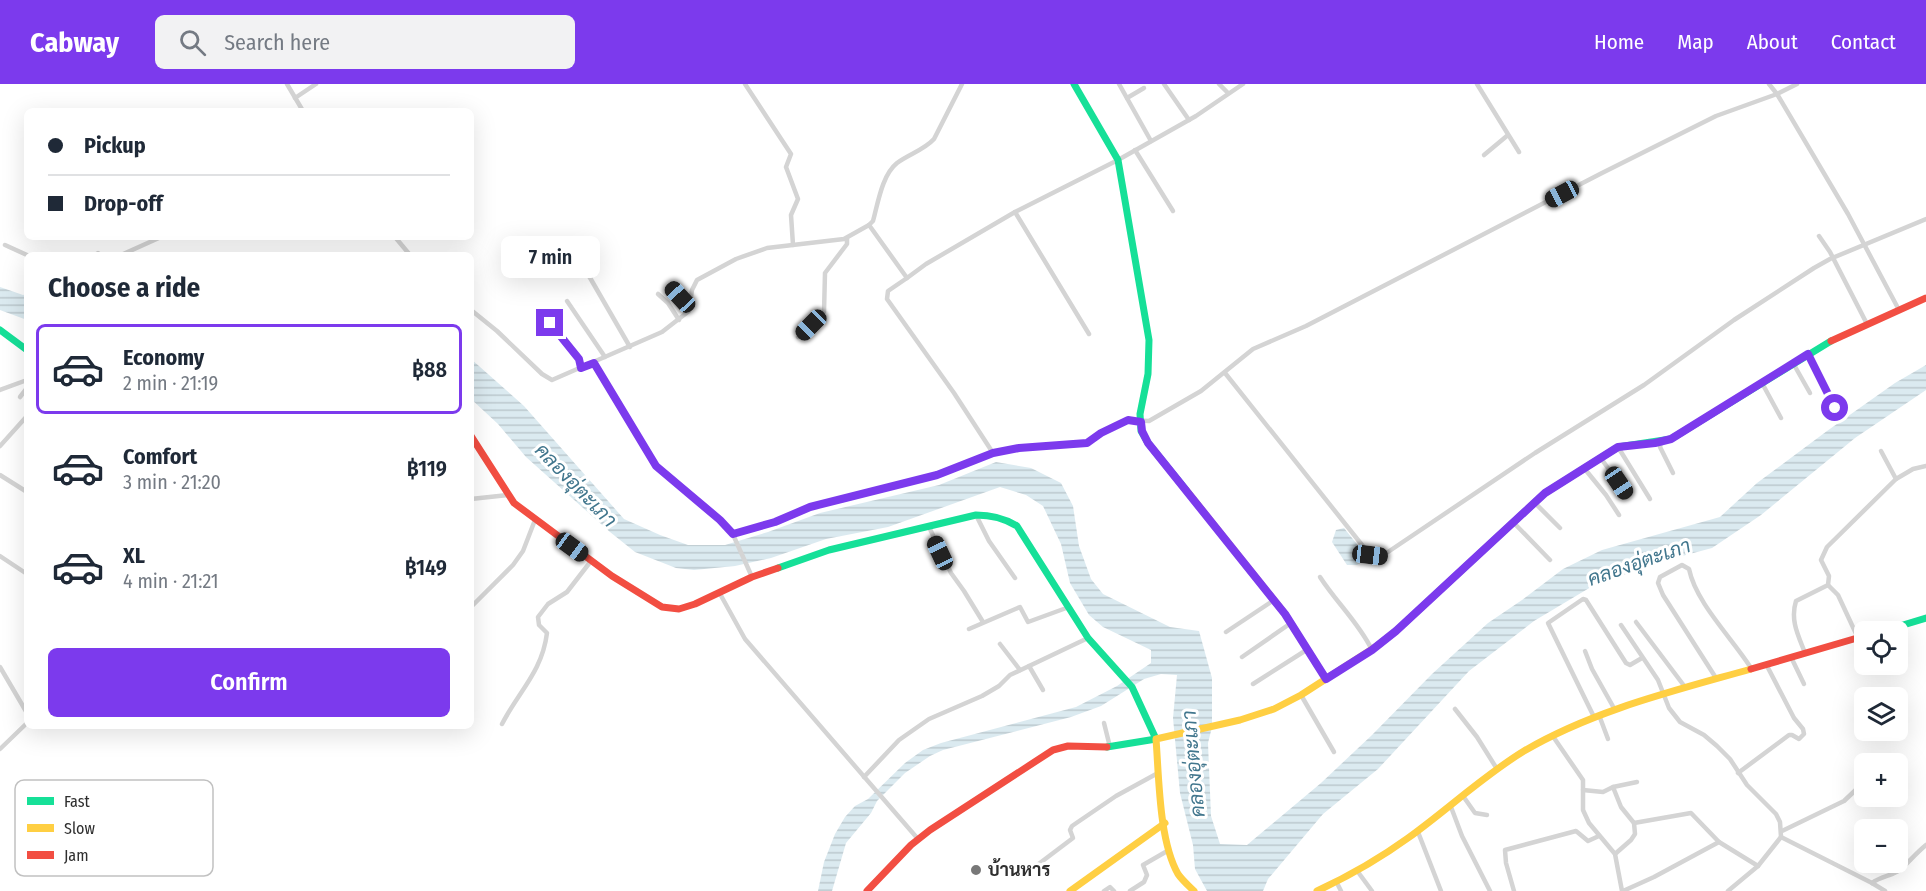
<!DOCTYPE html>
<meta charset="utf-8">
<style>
:root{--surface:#fff;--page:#f2f2f3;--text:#1f2937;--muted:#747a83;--line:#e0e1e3;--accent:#7c3aed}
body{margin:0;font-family:"Fira Sans Condensed",Sarabun,sans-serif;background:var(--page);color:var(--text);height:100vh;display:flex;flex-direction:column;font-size:22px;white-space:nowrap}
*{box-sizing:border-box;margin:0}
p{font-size:20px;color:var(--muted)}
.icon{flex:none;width:33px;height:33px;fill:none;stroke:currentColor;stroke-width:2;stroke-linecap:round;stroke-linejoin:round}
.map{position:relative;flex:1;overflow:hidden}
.panel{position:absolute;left:24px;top:168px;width:450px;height:477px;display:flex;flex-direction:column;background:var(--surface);border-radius:9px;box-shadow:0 6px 24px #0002}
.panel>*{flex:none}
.top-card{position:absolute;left:24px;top:24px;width:450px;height:132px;border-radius:9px;box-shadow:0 6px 24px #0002;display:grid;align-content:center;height:132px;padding:0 24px;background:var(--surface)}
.buttons{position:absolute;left:1854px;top:537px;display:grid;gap:12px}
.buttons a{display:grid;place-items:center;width:54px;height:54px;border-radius:9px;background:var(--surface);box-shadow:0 6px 24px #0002;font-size:30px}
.end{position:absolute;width:27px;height:27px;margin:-14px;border:8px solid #7c3aed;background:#fff;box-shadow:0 0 0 3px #fff}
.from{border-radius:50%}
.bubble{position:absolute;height:42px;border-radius:9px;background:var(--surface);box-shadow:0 6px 24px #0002;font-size:20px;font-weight:600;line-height:42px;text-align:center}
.car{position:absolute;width:18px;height:36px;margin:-18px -9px;border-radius:8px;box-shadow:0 0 4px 2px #0007;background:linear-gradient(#222 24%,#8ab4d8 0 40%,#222 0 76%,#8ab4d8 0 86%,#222 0)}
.top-card b{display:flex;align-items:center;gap:21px;height:57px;font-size:22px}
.top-card b+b{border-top:2px solid var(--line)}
.top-card i{width:15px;height:15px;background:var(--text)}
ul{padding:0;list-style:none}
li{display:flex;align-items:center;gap:18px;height:90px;margin:0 12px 9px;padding:0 12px;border:3px solid transparent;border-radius:9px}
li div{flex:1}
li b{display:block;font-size:22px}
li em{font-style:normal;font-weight:600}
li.selected{border-color:var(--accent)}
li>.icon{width:54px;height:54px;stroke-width:1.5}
h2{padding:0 24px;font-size:27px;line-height:72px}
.cta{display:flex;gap:12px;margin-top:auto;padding:12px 24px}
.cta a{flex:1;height:69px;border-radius:9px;background:var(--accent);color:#fff;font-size:24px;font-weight:600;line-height:69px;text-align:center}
header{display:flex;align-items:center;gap:36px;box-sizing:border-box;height:84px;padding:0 30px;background:var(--accent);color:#fff}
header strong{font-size:28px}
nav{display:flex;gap:33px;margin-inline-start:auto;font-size:21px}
.search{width:420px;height:54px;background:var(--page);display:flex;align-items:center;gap:15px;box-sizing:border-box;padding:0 21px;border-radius:9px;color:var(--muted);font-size:22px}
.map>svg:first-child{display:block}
</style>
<header>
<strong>Cabway</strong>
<div class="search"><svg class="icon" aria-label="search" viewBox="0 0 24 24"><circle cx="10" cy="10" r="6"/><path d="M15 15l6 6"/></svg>Search here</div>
<nav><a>Home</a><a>Map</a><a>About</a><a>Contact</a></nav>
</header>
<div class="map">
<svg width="1926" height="807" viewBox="0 0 1926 807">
<defs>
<pattern id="water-rules" width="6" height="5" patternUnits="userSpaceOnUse" patternTransform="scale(1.5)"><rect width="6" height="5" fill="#dbeaf0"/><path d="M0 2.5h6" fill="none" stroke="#bcc9ce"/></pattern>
</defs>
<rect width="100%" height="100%" fill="#fff"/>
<g fill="url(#water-rules)">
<polygon points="0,203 23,211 27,210 27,236 0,226"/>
<polygon points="471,275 524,322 624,435 660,451 688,461 725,461 768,448 820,429 939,401 996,378 1031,384 1061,399 1073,422 1079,462 1091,495 1103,510 1170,543 1199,547 1212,594 1212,643 1208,659 1211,732 1220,760 1247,761 1321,699 1372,651 1432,590 1488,539 1522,516 1563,485 1602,466 1720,433 1757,399 1827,347 1895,299 1926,281 1926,306 1855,354 1761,431 1712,464 1671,475 1596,500 1534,537 1469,587 1378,685 1323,730 1268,795 1263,807 1207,807 1195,785 1193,761 1180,709 1173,634 1177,591 1161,590 1144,595 1101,622 1071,633 943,666 930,672 905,689 877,717 871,729 846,759 832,807 818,807 824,778 835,750 845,733 855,722 868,715 905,679 923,666 941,659 1076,623 1117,602 1151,579 1151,566 1103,543 1089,531 1070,499 1061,460 1043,422 1026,411 1000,403 888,443 826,455 771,474 735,482 694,486 676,484 635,468 610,448 526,373 498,340 471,315"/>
<polygon points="1344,444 1368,474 1357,481 1347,481 1332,458 1336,446"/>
</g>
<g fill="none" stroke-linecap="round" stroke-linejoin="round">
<g stroke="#d4d4d4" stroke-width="4.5">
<polyline points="287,0 303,27"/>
<polyline points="745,0 791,70 786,83 798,115 791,131 793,161"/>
<polyline points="1119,0 1151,57"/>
<polyline points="1164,0 1189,36"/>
<polyline points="1219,0 1228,9"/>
<polyline points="1477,0 1519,68"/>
<polyline points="1769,0 1777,10 1848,130 1899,226"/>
<polyline points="295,14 316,0"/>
<polyline points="1127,14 1144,4"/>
<polyline points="1135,66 1173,127"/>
<polyline points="1484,71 1508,51"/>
<polyline points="869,141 907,194 926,180 1015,128"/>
<polyline points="1819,152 1830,168 1867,240"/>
<polyline points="395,153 410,171"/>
<polyline points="5,161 27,171"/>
<polyline points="95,171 98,169 101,171"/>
<polyline points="121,171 161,153"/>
<polyline points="589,192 630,263"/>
<polyline points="907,194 888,207 887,215 954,309 993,369"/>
<polyline points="670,202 689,223"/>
<polyline points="658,210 668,219 679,236"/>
<polyline points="567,217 605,273"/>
<path d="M471 226 497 247 542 290 552 296 662 248 689 227 692 206 697 196 736 175 767 164 844 155 869 141 873 137C878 119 882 91 897 79 909 70 924 66 934 55L962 0"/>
<polyline points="550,239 579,275 581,284"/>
<polyline points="1089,250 1015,128 1118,76 1196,32 1243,0"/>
<polyline points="798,253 824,228 825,189 847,160 847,154"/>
<polyline points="1807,270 1834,320 1834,328"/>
<polyline points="594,279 656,382 731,446 752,493"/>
<polyline points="1793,279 1810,309"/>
<polyline points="1225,289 1370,471 1382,472 1535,369 1644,301 1734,236 1814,184 1830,175 1926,135"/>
<polyline points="1762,299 1781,334"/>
<polyline points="0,306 27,296"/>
<polyline points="20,313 27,304"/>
<polyline points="1661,358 1660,363 1673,389"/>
<polyline points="0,362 27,332"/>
<polyline points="1618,363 1650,415"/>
<polyline points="1881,367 1896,395"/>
<polyline points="1600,373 1628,412"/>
<polyline points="1584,384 1606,411 1619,431"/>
<polyline points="0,391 27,408"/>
<polyline points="471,415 508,411"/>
<polyline points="1534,418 1560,444"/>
<polyline points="976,431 989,457 1015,494"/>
<polyline points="1513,438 1550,476"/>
<polyline points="929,443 951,489 964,507 983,538"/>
<polyline points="733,450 775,438 810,422 843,416 937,391 993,369 1019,364 1087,359 1101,349 1128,336 1149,337 1201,307 1253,265 1306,242 1602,89 1716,32 1777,10 1797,0"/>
<polyline points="0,472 27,490"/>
<path d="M1320 493C1336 518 1359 539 1372 566"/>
<polyline points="1828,501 1838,511 1858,554"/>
<polyline points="719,508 745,555 918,755"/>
<polyline points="471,523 513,481 523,467 535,436"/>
<polyline points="1636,538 1685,603"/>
<polyline points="1621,541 1658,596 1669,624 1680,638 1704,651 1717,662 1730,675 1747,701 1776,730 1780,738 1781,753 1758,782 1728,807"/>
<polyline points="969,545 1020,523 1028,538 1069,523"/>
<polyline points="1226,548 1274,516"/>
<polyline points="1000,560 1020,586"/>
<polyline points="1585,567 1592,585 1615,626"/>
<path d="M1805 569C1798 551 1790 536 1796 517L1828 501 1829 492 1821 476 1827 463 1896 395 1913 385 1926 382"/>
<polyline points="1242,573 1291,539"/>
<polyline points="1791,573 1804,600"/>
<polyline points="1029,582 1043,606"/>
<polyline points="0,583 27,629"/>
<path d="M1716 594 1663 511 1658 499 1660 493 1682 481 1689 485C1696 519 1732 554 1751 584"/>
<polyline points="1253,600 1308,565"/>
<polyline points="1301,611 1334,668"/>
<polyline points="1455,625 1477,653 1497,685"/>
<polyline points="1599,631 1608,655"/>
<polyline points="1594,633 1548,539 1583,515 1586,516 1626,579 1630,581 1642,574"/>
<polyline points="1104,639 1110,663"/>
<path d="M502 640C519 607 542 588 547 549L539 541 538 533 548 520 567 508 591 477"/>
<polyline points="1552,651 1583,696 1583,726 1589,739 1615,770 1622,807"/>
<polyline points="0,665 27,639"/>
<polyline points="1738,689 1789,651 1792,651 1799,655 1804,650 1803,645 1794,634 1766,580"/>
<polyline points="864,693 899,656 929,635 982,612 999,602 1010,591 1088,554"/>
<polyline points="1613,703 1621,723 1634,739 1635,750 1631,756 1615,770"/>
<polyline points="1583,706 1603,708 1613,703 1637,698"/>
<polyline points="1463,712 1475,729 1487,731"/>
<polyline points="1451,723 1462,752 1490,807"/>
<polyline points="1634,739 1691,729 1719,758"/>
<polyline points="1782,747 1844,717 1862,700"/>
<polyline points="1418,748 1441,807"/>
<polyline points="1781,753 1872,799 1885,807"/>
<polyline points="1028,788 1073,754 1070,746 1072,742 1116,712 1158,689"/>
<polyline points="1358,788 1372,807"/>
<polyline points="1337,799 1341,807"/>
<path d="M1872 799C1881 792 1892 792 1900 786 1909 778 1916 769 1926 761"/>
<polyline points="1104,807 1110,803 1114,807"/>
<polyline points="1130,807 1144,798 1147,791 1143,781 1169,766"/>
<polyline points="1514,807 1506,779 1505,766 1576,747 1588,757 1599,752"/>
<polyline points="1623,807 1654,793 1719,758 1758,782"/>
</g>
<g stroke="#16e098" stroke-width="7">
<polyline points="1074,0 1118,76 1149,256 1148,290 1140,330 1141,347 1148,359 1186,406"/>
<polyline points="0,246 27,266"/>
<path d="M778 484 829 466 976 431C991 431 1004 434 1017 442L1088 554 1132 603 1156 655 1107 663"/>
<polyline points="1880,548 1926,534"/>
<polyline points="1377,562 1396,547 1545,409 1618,363 1671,355 1831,257"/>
</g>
<g stroke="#ffcf43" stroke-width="7">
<polyline points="1186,406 1285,530 1326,595"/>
<polyline points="1070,807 1165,739"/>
<path d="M1194 807C1189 802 1182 796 1178 790 1159 757 1159 693 1156 655L1240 636 1274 625 1301 611 1377 562"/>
<path d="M1317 807C1349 792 1379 775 1408 754 1447 726 1483 692 1524 667 1594 626 1674 607 1751 585"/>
</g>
<g stroke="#f24e42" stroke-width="7">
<polyline points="1831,257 1926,214"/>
<polyline points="471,352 514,419 612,492 662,523 679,525 695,520 752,493 778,484"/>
<polyline points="1751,585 1864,552"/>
<polyline points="867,807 911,761 930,746 1053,666 1068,662 1107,663"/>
</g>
</g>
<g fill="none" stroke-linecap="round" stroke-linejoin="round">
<polyline stroke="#7c3aed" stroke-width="8" points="550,239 579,275 581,284 594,279 656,382 720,436 733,450 775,438 810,423 937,391 993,369 1019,364 1087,359 1101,349 1128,336 1141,338 1142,347 1148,359 1285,530 1326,595 1372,566 1396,547 1545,409 1618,363 1655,359 1671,355 1808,270 1835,324"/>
</g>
<circle fill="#787878" stroke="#fff" stroke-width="2" cx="976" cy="786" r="6"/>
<g text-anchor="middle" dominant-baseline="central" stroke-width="6" stroke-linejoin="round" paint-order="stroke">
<g font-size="18" font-weight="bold" fill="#2f2f2f" stroke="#fff" text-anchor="start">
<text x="988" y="786">บ้านหาร</text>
</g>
<g font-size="20" font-style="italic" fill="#41768d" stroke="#fff">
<text transform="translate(576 401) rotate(46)">คลองอุ่ตะเภา</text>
<text transform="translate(1639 478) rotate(-19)">คลองอุ่ตะเภา</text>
<text transform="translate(1193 680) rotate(-95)">คลองอุ่ตะเภา</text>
</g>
</g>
<rect x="15" y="696" width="198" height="96" rx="9" fill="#fff" stroke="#c1c1c1" stroke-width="1.5"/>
<rect x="27" y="713" width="27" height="8" fill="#16e098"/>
<rect x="27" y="740" width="27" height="8" fill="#ffcf43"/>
<rect x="27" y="767" width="27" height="8" fill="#f24e42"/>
<g font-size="16" fill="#2f2f2f">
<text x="64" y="723">Fast</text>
<text x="64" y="750">Slow</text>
<text x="64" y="777">Jam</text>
</g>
</svg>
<div class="buttons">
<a><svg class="icon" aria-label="locate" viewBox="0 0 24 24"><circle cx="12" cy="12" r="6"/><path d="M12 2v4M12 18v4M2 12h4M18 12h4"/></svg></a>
<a><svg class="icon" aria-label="layers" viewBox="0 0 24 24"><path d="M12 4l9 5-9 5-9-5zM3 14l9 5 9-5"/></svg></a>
<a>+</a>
<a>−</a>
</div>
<i class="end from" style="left:1835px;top:324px"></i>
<i class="end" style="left:550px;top:239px"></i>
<div class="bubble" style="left:501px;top:152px;width:99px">7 min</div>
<i class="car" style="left:1562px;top:110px;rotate:242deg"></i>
<i class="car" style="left:680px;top:213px;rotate:317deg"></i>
<i class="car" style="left:811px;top:241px;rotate:225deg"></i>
<i class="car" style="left:1619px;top:399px;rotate:146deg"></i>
<i class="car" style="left:572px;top:463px;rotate:126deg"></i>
<i class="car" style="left:940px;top:469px;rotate:335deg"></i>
<i class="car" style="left:1370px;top:471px;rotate:97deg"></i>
<div class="top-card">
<b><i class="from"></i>Pickup</b>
<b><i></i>Drop-off</b>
</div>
<section class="panel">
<h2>Choose a ride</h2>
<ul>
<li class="selected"><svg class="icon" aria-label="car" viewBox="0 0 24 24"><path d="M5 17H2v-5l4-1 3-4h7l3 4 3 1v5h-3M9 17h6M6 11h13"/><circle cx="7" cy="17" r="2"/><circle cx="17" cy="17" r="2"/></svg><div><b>Economy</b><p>2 min · 21:19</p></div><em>฿88</em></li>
<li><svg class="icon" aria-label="car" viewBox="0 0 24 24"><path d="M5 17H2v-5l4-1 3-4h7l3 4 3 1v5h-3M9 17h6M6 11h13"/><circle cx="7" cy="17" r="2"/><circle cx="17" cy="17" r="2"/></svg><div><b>Comfort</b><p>3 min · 21:20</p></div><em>฿119</em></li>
<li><svg class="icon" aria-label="car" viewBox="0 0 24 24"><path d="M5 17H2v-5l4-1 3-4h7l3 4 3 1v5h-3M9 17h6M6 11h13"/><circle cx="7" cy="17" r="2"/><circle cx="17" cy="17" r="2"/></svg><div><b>XL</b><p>4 min · 21:21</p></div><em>฿149</em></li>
</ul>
<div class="cta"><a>Confirm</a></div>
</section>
</div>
